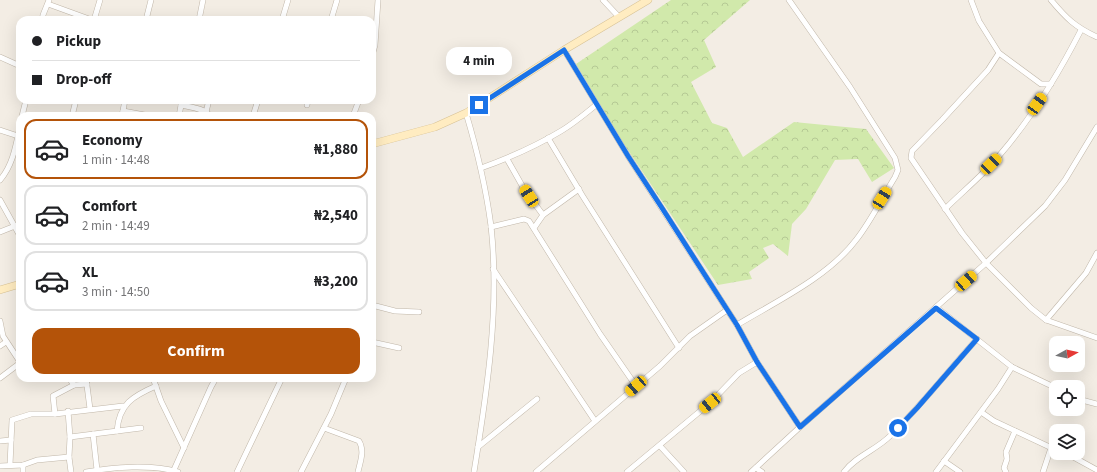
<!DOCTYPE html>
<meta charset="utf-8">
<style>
:root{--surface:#fff;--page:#f6f6f6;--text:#202124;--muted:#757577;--line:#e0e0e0;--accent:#b45309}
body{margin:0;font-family:"Source Sans 3",sans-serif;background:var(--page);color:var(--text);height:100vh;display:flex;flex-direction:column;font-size:15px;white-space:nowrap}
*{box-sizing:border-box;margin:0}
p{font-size:13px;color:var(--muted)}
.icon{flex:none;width:22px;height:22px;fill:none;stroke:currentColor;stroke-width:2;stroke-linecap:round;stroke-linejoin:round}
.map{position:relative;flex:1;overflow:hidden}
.details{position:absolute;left:16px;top:112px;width:360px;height:270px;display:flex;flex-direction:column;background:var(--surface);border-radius:12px;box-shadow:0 4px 16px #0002}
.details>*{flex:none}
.banner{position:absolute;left:16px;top:16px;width:360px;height:88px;border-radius:12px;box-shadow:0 4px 16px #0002;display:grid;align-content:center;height:88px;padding:0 16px;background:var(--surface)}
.needle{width:26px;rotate:82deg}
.controls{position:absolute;left:1049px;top:336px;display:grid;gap:8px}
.controls a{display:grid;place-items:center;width:36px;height:36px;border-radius:8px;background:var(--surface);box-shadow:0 4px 16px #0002;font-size:20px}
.end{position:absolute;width:18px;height:18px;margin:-9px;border:5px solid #1a73e8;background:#fff;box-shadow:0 0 0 2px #fff}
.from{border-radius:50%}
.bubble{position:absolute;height:28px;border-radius:12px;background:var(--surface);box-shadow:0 4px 16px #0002;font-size:13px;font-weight:700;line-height:28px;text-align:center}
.car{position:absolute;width:12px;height:24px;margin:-12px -6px;border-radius:5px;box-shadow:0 0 3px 1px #0007;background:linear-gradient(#f5c518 24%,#345 0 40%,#f5c518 0 76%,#345 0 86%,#f5c518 0)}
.banner b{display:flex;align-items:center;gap:14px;height:38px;font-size:15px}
.banner b+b{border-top:1px solid var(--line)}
.banner i{width:10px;height:10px;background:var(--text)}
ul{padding:7px 0 0;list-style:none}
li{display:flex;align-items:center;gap:12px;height:60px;margin:0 8px 6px;padding:0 8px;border:2px solid var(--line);border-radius:12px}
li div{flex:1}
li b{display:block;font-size:15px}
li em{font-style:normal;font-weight:700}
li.on{border-color:var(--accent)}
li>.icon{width:36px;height:36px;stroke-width:1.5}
.cta{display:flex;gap:8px;margin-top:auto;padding:8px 16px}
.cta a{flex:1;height:46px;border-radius:12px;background:var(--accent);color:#fff;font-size:16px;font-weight:700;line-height:46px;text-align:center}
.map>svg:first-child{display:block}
</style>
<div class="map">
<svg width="1097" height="472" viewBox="0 0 1097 472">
<defs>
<pattern id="forest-crowns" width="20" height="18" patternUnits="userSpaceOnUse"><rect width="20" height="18" fill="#d1e9ab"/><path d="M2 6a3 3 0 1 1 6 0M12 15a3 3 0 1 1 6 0" fill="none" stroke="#b5c994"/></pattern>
</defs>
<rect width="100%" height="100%" fill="#f3ede4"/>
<polygon fill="url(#forest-crowns)" points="671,0 750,0 704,40 716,67 691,82 712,123 727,128 743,157 794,122 866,129 894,168 872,182 858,159 835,160 806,209 792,224 788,256 773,244 763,248 769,258 749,272 752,279 718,285 622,141 576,64"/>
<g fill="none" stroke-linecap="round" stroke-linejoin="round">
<g stroke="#c1b7a9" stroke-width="6">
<g id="street">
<polyline points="603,0 619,17"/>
<polyline points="971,0 979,21 999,53 1041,84 1051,84"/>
<path d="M1051 0C1066 18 1075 27 1097 37"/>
<polyline points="48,4 92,20"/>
<polyline points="42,20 43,15 49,0"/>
<polyline points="94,20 100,0"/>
<polyline points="146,20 151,0"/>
<polyline points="199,20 203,0"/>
<polyline points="282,20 288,0"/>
<polyline points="331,20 337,0"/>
<polyline points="564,50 628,156 737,325 757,362 800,427"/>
<polyline points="999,53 988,70 942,120 912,151 911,158 962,233 986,263 1031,308 1046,320 1097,338"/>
<polyline points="372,56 375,45 378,0"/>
<polyline points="0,57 20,66"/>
<path d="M181 105C189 107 205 108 210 116"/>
<polyline points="307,105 308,100"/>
<polyline points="123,111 150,116"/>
<polyline points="206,112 209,100"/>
<path d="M466 113C477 150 486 188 491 226 500 307 487 392 474 472"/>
<polyline points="22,116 26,100"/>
<polyline points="72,116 76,100"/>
<polyline points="122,116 125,100"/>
<polyline points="179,116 182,100"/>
<polyline points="253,116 258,100"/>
<polyline points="353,116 359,100"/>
<polyline points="0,130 18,136"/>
<polyline points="548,138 582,195 679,348"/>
<polyline points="507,159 524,189 543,215"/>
<path d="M481 168C509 158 536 146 561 131 573 124 585 114 596 105"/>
<path d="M0 180C13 165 16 145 20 126"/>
<polyline points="0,200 20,236"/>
<path d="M945 209C962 192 982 176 998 157 1031 119 1058 75 1081 30"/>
<polyline points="491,227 524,219 529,221 600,334 636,386"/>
<polyline points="534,228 543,215 579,189"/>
<polyline points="0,232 20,224"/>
<polyline points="493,269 595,421"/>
<polyline points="372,305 395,311 419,312"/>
<polyline points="936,307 1012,367 1056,388"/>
<polyline points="1046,320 1086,273 1097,253"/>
<polyline points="0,321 3,336 20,362"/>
<path d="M737 325C777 301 828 277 856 240 871 221 882 198 895 177L898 170 895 158 850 87 789 0"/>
<polyline points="372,342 399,348"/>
<polyline points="0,346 6,342"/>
<polyline points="0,378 20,363"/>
<polyline points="69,378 74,385"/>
<polyline points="86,378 90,409"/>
<polyline points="153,378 161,401 184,448"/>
<polyline points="1078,399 1097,404"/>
<polyline points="68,411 70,437 69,457 71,472"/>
<polyline points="981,412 994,421 1056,450"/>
<polyline points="55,414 53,396 74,385 87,384"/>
<path d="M324 428 359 441C365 451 360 462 358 472"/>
<path d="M117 431C119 404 133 396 156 386"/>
<polyline points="93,434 97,470"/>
<polyline points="70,437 141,428"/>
<polyline points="0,441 11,440"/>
<polyline points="660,446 684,472"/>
<polyline points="478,447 537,399"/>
<polyline points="1066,453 1097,470"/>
<polyline points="944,461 960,472"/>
<polyline points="10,465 12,420 31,414 55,414 123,406"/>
<polyline points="0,466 23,465 37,460 69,457"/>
<polyline points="756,468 762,472"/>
<polyline points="23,472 23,465"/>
<path d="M86 472C113 467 151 464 178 472"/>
<polyline points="173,472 211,387 216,378"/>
<polyline points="237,472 282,378"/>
<polyline points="301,472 331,414 346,378"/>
<polyline points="536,472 660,366 690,336 727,310"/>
<polyline points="627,472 710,403 739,373 757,362"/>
<polyline points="751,472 800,427 986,263 1045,206 1065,180 1097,127"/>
<path d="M844 472C856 456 876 450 890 436 921 406 948 371 977 339"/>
<polyline points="936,472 998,389 1012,367"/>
<polyline points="1006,472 1004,468 1007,459 1006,452 1015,431"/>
<polyline points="1043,472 1051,448"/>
</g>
</g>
<g stroke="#d7c194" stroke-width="8">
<g id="secondary">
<polyline points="372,144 435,127 466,113 564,50 648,0"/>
<polyline points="0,290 20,284"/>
</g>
</g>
<use href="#street" stroke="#fff" stroke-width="5"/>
<use href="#secondary" stroke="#ffecc1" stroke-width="7"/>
</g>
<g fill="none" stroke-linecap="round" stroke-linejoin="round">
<polyline stroke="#1a73e8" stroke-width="5" points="479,105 564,50 628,156 662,208 737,325 757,362 800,427 936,308 977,339 917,408 898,428"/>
</g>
</svg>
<div class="controls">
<a><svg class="needle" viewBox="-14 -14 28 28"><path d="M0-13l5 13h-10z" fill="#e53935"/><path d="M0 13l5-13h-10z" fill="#757577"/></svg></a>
<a><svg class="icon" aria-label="locate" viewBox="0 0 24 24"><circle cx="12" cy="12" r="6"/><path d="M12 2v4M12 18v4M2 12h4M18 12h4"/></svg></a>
<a><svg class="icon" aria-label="layers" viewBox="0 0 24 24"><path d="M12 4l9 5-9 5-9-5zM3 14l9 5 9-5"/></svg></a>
</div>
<i class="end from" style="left:898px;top:428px"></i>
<i class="end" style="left:479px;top:105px"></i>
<div class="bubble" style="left:446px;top:47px;width:66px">4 min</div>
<i class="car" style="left:1037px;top:104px;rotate:35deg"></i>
<i class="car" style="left:991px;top:164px;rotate:46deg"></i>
<i class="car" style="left:529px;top:196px;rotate:327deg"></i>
<i class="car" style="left:882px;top:198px;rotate:32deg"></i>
<i class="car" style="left:966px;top:281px;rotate:49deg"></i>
<i class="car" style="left:636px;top:386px;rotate:229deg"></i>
<i class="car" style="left:710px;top:403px;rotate:231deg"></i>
<div class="banner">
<b><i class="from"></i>Pickup</b>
<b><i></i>Drop-off</b>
</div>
<section class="details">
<ul>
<li class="on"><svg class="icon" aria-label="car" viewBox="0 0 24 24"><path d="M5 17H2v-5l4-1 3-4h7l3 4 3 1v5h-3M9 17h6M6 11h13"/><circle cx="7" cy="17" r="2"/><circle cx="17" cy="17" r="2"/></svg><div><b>Economy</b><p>1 min · 14:48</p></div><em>₦1,880</em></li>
<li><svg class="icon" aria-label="car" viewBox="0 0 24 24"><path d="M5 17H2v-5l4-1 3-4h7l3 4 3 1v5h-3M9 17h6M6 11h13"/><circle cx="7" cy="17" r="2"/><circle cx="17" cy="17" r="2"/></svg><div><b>Comfort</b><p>2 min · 14:49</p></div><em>₦2,540</em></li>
<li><svg class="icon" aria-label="car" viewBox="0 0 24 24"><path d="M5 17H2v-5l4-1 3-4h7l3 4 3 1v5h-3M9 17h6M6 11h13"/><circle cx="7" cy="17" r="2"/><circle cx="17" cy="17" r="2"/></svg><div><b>XL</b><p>3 min · 14:50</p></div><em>₦3,200</em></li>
</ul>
<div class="cta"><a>Confirm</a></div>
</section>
</div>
